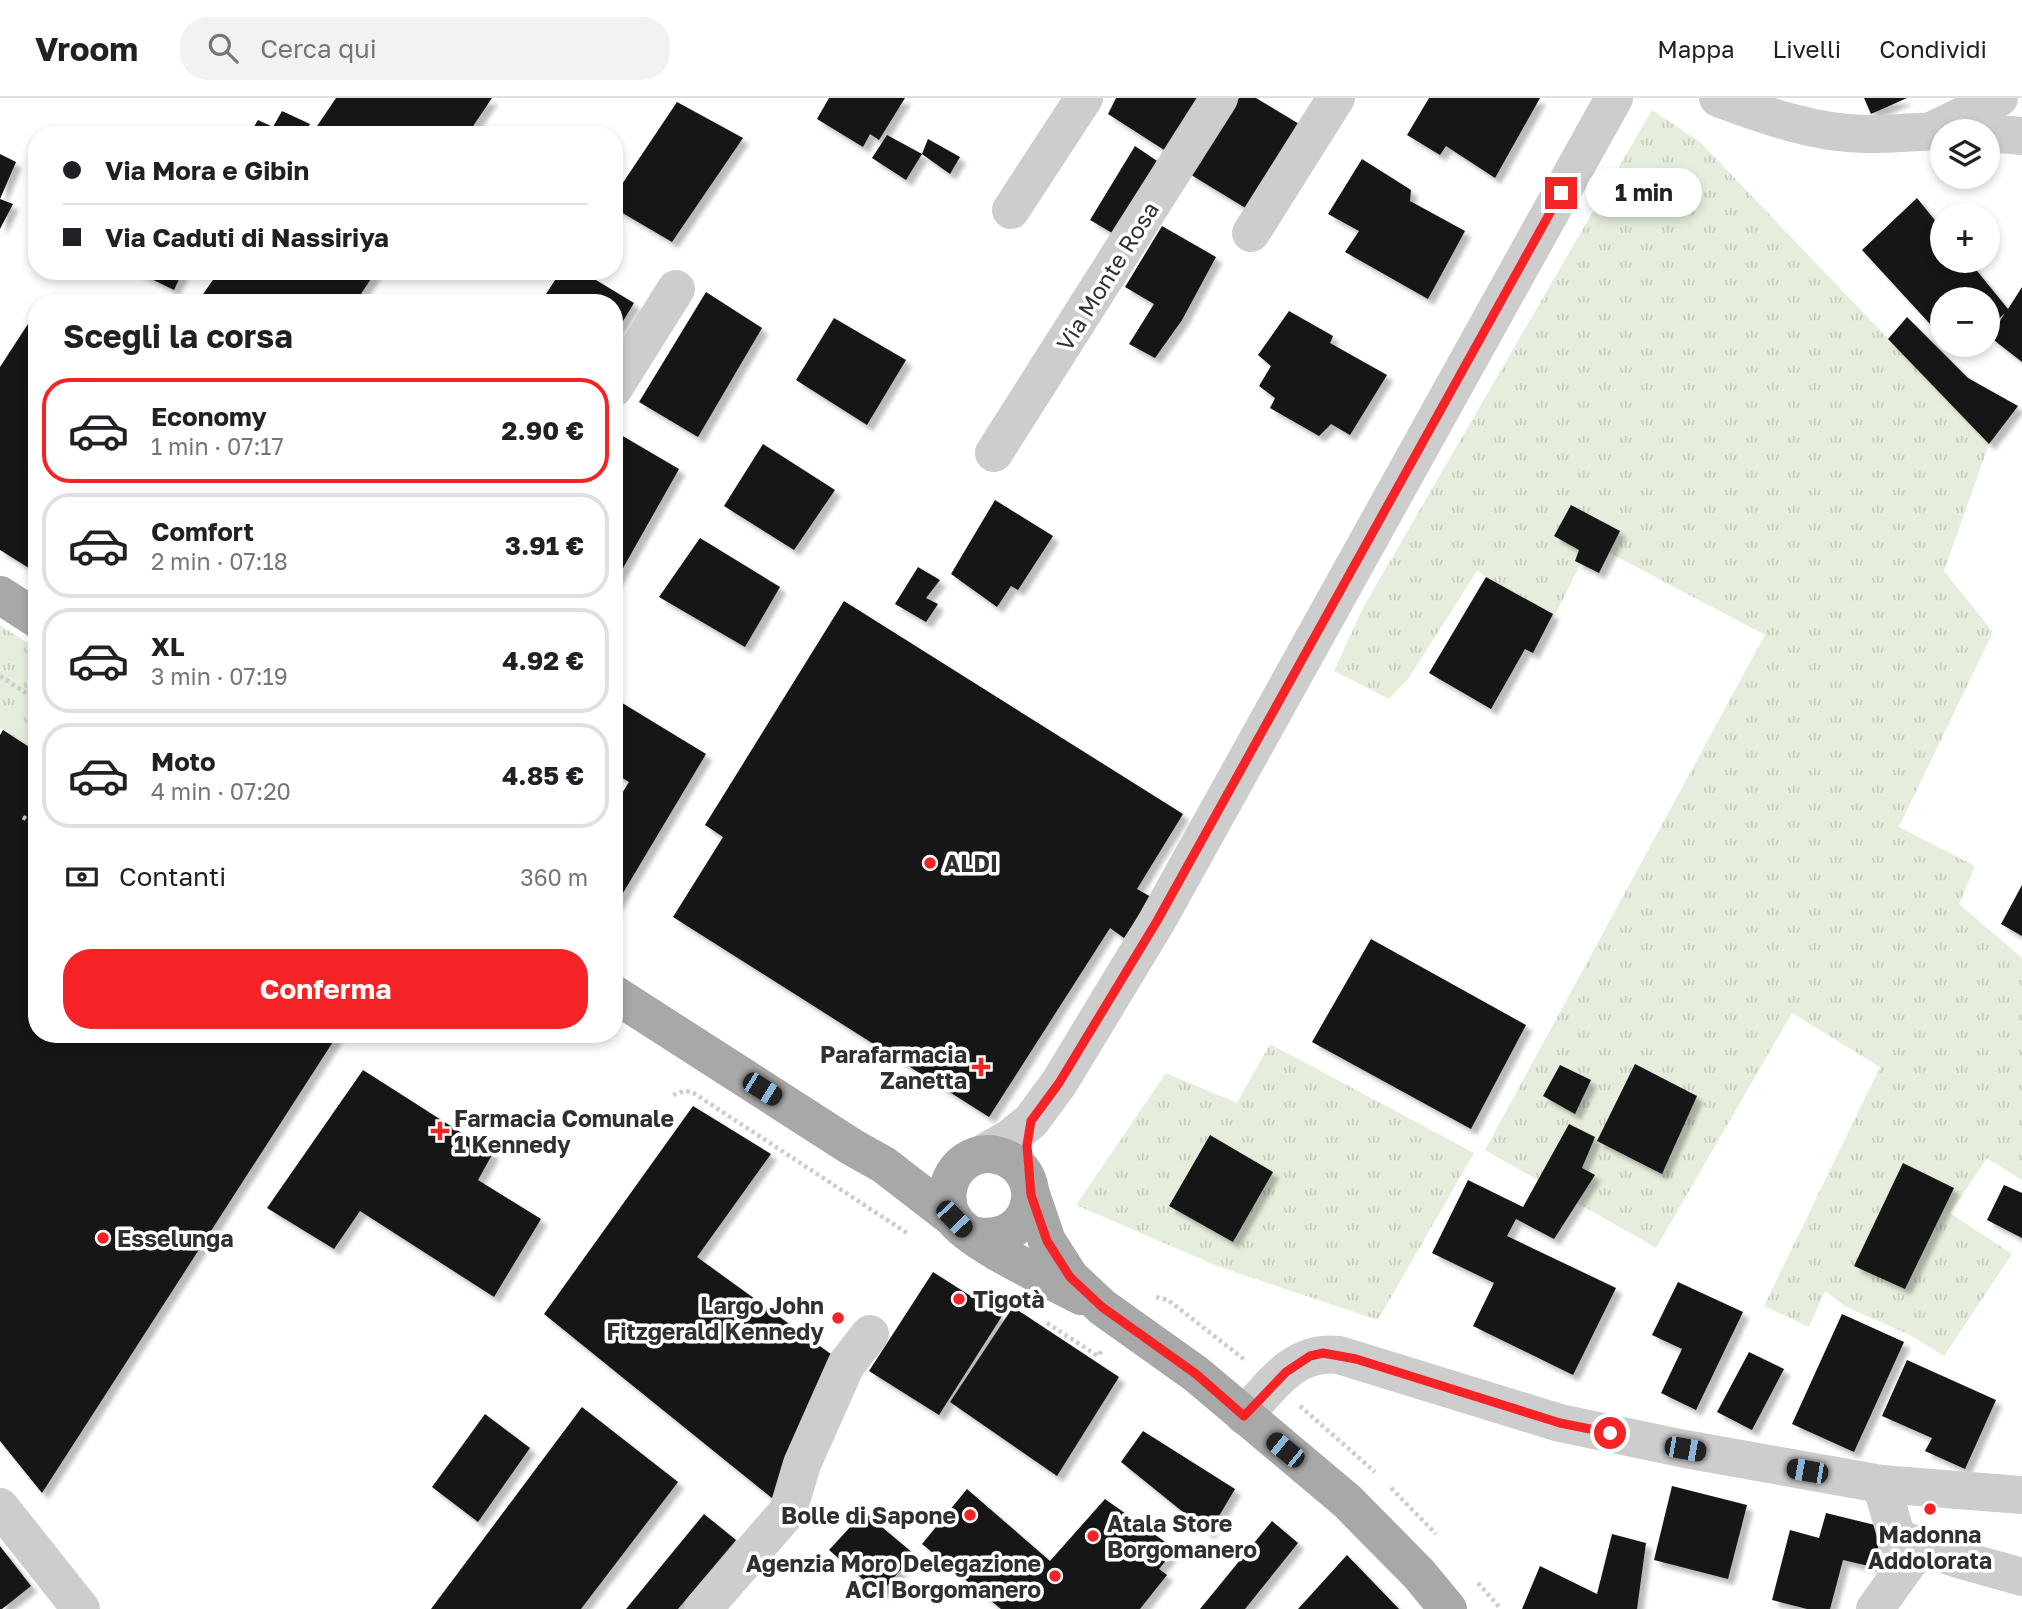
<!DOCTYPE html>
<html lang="it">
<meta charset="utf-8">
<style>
:root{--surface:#fff;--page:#f2f2f2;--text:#202124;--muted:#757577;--line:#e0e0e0;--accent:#f52326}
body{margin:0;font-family:"Golos Text",sans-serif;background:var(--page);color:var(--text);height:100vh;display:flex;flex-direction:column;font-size:26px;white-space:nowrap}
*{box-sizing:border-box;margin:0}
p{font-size:23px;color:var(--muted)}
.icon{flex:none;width:38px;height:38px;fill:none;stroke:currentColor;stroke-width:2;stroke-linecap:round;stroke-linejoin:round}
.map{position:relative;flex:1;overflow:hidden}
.details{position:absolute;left:28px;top:196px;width:595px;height:749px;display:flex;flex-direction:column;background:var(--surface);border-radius:28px;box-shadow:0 4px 10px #0003}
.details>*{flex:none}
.banner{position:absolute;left:28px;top:28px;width:595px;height:154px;border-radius:28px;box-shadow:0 4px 10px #0003;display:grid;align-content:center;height:154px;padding:0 35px;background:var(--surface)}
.tools{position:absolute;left:1930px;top:21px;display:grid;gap:14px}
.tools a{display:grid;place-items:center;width:70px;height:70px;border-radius:50%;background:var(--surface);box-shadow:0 4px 10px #0003;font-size:35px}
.end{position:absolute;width:32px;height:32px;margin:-16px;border:9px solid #f52326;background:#fff;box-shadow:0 0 0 4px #fff}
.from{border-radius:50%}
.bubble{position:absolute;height:49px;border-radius:24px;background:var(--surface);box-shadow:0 4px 10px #0003;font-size:23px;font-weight:700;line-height:49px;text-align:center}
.car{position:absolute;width:21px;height:42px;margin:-21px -10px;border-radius:9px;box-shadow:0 0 5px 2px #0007;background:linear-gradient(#222 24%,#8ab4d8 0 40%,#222 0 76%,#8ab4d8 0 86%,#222 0)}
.banner b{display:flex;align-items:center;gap:24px;height:66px;font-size:26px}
.banner b+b{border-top:2px solid var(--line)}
.banner i{width:18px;height:18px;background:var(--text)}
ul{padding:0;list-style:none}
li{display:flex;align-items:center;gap:21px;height:105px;margin:0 14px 10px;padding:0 21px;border:4px solid var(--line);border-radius:28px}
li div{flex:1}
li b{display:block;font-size:26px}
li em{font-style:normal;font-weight:700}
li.on{border-color:var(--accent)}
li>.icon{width:63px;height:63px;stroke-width:1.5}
h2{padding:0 35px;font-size:32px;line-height:84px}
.pay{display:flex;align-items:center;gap:18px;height:77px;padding:0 35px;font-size:26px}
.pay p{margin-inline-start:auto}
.cta{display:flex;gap:14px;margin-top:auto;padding:14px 35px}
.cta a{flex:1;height:80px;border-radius:28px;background:var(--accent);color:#fff;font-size:28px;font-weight:700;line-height:80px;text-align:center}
header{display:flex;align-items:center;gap:42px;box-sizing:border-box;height:98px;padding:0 35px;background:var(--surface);border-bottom:2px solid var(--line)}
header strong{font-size:33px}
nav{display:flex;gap:38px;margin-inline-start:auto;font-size:24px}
.search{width:490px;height:63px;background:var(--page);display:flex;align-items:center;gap:18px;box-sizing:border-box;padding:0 24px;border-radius:28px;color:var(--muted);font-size:26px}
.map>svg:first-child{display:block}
</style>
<header>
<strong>Vroom</strong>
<div class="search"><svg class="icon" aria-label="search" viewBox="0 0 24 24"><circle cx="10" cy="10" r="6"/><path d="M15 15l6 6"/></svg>Cerca qui</div>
<nav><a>Mappa</a><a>Livelli</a><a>Condividi</a></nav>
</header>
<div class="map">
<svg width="2022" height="1511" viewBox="0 0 2022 1511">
<defs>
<pattern id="grass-tufts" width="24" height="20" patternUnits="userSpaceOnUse" patternTransform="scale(1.75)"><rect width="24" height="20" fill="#e5eedc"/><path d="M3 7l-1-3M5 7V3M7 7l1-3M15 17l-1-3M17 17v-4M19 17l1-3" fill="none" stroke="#c5ccbd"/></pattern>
<filter id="shadow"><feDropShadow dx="6" dy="6" stdDeviation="2" flood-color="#0004"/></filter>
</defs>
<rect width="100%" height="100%" fill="#fff"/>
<g fill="url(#grass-tufts)">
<polygon points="1652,12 1700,44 1989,346 1944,473 1993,534 1899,729 1975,768 1959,806 2022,860 2022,1082 1987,1060 1950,1115 2012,1156 1944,1258 1908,1236 1846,1209 1825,1193 1809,1229 1764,1208 1880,969 1792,915 1656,1150 1485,1052 1765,537 1591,445 1553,521 1477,473 1408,581 1389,601 1334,573 1364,508"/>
<polygon points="0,527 37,551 37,654 0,630"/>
<polygon points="1270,946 1474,1055 1378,1222 1217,1168 1076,1107 1166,975 1237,1005"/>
</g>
<g fill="#171717" filter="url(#shadow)">
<polygon points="336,0 492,0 467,37 311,37"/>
<polygon points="829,0 905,0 879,42 870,36 863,49 817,21"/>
<polygon points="1116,0 1206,0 1172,57 1108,16"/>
<polygon points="1239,0 1256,0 1304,29 1252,114 1188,75"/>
<polygon points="1429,0 1540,0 1495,80 1446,48 1440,57 1407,37"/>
<polygon points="1864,0 1907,0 1871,16"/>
<polygon points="677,4 743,40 672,144 614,110 614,98"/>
<polygon points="282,13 310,26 303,37 249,37 258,22 273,29"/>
<polygon points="887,37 922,56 906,82 872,60"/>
<polygon points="928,41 960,59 950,76 922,56"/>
<polygon points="1135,48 1163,67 1119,139 1090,122"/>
<polygon points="0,56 16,64 0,101 13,106 0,131"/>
<polygon points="1362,61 1411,92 1410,103 1465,133 1428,201 1345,154 1359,133 1328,116"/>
<polygon points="1917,100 1942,131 1942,163 1969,163 2008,211 2022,189 2022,264 1990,239 2005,215 1988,231 1988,201 1942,201 1942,239 1862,152"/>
<polygon points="1162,128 1216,159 1182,222 1155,260 1129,246 1154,206 1125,189"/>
<polygon points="135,173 183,173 174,192"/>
<polygon points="219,173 376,173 355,205 197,205"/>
<polygon points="561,173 581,173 634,205 614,238 614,205 540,205"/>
<polygon points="706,194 762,230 698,339 639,304"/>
<polygon points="37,212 37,475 0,452 0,269"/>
<polygon points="1289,213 1333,238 1330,245 1387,277 1350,337 1331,326 1319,338 1270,310 1275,300 1259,288 1271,268 1258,257"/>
<polygon points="1907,219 1968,280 2018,308 1989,346 1888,241"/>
<polygon points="834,220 906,262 867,327 796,282"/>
<polygon points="621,337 679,371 614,486 614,395 621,385 614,380 614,348"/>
<polygon points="763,346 835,392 794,452 724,408"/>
<polygon points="995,402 1053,438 1018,492 1011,488 997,509 951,476"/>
<polygon points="1571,407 1620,433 1599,475 1575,463 1579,452 1554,438"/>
<polygon points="700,440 780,489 745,549 659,499"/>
<polygon points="918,469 940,482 926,500 938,506 926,524 895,506"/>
<polygon points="1486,479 1553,516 1533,555 1525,551 1491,611 1429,575"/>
<polygon points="844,503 1183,716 1137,791 1151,799 1124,840 1110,830 989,1019 673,819 723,739 705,727"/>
<polygon points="614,600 706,656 614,810 614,708 629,684 614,675"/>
<polygon points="3,632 37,654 37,936 338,936 42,1395 0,1343 0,637"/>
<polygon points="2022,787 2022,838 2001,826"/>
<polygon points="1371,841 1526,927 1471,1031 1312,944"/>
<polygon points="1635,966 1697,998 1662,1076 1597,1043"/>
<polygon points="1560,967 1591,982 1575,1016 1543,998"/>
<polygon points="363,972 493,1055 478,1082 541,1121 494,1199 360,1113 334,1151 267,1110"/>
<polygon points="693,1008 771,1056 697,1159 846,1267 788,1413 544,1216"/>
<polygon points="1569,1026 1595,1039 1582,1070 1595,1077 1554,1141 1516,1121 1507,1138 1616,1190 1573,1277 1473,1228 1494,1185 1432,1155 1468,1082 1523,1109"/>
<polygon points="1210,1037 1273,1074 1233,1144 1169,1108"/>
<polygon points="1903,1065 1954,1090 1905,1191 1854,1168"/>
<polygon points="2004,1087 2022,1095 2022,1140 1987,1122"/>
<polygon points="933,1174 1002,1218 939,1317 869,1273"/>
<polygon points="1678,1184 1743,1214 1696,1312 1661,1295 1682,1251 1652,1237"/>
<polygon points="1013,1209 1119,1279 1057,1378 950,1304"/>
<polygon points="1842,1216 1904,1244 1854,1354 1792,1326"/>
<polygon points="1749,1254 1784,1271 1752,1332 1717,1314"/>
<polygon points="1907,1262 1996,1302 1965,1371 1925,1353 1932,1340 1882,1318"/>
<polygon points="582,1309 678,1384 581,1511 431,1511"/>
<polygon points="485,1316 530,1350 478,1424 432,1389"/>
<polygon points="1143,1333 1235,1391 1209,1435 1121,1364"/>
<polygon points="1672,1388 1747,1407 1728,1481 1654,1462"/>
<polygon points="967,1391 1050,1463 1105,1401 1175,1451 1159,1471 1167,1477 1140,1511 1001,1511 922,1446"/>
<polygon points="864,1414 914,1456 880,1496 829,1452"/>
<polygon points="1826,1415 1883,1429 1873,1469 1843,1462 1830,1511 1807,1511 1772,1502 1790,1432 1819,1440"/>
<polygon points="704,1416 736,1442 678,1511 626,1511"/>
<polygon points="1272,1423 1298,1445 1245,1511 1200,1511"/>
<polygon points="1612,1436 1646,1445 1637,1511 1522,1511 1540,1468 1597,1496"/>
<polygon points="0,1448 31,1488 2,1511 0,1511"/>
<polygon points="1347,1457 1399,1511 1298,1511"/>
</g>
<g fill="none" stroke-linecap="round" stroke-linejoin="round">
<g stroke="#cdcdcd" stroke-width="4.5" stroke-dasharray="3.5 3.5" stroke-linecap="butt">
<polyline points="0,578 37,602"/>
<polyline points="23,719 37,728"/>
<polyline points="673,997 684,993 692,994 907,1135"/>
<polyline points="1156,1199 1168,1202 1177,1209 1245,1262"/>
<polyline points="1047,1225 1098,1258 1102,1252"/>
<polyline points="1300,1308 1375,1374"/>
<polyline points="1391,1390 1436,1436"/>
<polyline points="1478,1485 1501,1511"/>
</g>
<g stroke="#cdcdcd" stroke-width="38">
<path d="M1718 0C1766 18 1814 35 1865 36 1894 37 1923 32 1952 33"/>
<polyline points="1933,32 1999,0"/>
<polyline points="1988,35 2022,38"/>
<polyline points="1011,112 1084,0"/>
<polyline points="1251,135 1336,0"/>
<polyline points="614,290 676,191"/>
<polyline points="994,355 1219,0"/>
<polyline points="980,1057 1010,1040 1031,1023 1059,985 1157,823 1614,0"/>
<path d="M1244 1318C1272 1287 1294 1252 1339 1257L1560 1325 1685 1351 1881 1386 2022 1397"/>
<polyline points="1881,1386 1897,1440 1958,1461 2022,1479"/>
<polyline points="0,1409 81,1511"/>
<polyline points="703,1511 788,1413 802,1366 846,1267 870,1236"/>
<polyline points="1875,1511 1920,1448"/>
</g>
<g stroke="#a8a8a8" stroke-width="38">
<polyline points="0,497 37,521"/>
<polyline points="614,896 852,1049 884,1067 954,1121"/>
<polyline points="1031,1096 1047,1143 1070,1179 1102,1209 1196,1276 1347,1403 1419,1476 1448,1511"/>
<path d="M972 1137C1037 1151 1051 1069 996 1057 982 1054 968 1059 958 1070 946 1084 944 1105 953 1120 968 1144 1053 1183 1081 1198"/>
</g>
</g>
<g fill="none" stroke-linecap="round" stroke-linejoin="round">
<polyline stroke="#f52326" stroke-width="9" points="1561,95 1157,823 1059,985 1031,1023 1027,1047 1031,1097 1047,1143 1070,1179 1102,1209 1196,1276 1244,1318 1286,1274 1310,1258 1323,1255 1356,1261 1560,1325 1610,1335"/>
</g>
<g fill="#f52326" stroke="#fff" stroke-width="2.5">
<circle cx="930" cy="765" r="7"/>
<path d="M977.5 958.5h7v7h7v7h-7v7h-7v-7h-7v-7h7z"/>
<path d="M436.5 1022.5h7v7h7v7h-7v7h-7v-7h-7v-7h7z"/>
<circle cx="103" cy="1140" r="7"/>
<circle cx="959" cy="1201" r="7"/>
<circle cx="838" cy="1220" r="7"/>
<circle cx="1930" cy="1411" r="7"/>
<circle cx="970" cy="1417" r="7"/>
<circle cx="1093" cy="1438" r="7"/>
<circle cx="1055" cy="1478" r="7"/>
</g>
<g text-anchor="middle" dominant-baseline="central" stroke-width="7" stroke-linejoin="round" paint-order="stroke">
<g font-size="23" fill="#303030" stroke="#fff">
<text transform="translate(1107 178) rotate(-58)">Via Monte Rosa</text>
</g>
<g font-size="23" font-weight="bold" fill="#303030" stroke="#fff" text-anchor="start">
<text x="944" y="765">ALDI</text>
<text x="967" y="956" text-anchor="end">Parafarmacia<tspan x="967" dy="26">Zanetta</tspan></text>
<text x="454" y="1020">Farmacia Comunale<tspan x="454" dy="26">1 Kennedy</tspan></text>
<text x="117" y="1140">Esselunga</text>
<text x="973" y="1201">Tigotà</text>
<text x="824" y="1207" text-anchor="end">Largo John<tspan x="824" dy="26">Fitzgerald Kennedy</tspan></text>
<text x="956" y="1417" text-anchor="end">Bolle di Sapone</text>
<text x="1107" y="1425">Atala Store<tspan x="1107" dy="26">Borgomanero</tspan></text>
<text x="1930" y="1436" text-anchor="middle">Madonna<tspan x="1930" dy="26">Addolorata</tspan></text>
<text x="1041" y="1465" text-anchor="end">Agenzia Moro Delegazione<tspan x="1041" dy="26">ACI Borgomanero</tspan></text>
</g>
</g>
</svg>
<div class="tools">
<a><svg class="icon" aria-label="layers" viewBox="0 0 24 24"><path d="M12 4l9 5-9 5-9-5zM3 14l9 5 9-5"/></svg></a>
<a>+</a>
<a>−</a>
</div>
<i class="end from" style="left:1610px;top:1335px"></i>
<i class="end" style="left:1561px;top:95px"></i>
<div class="bubble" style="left:1586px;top:70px;width:116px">1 min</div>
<i class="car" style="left:762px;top:991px;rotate:122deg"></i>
<i class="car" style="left:954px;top:1121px;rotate:136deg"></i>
<i class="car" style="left:1685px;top:1351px;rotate:100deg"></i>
<i class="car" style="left:1285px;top:1352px;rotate:309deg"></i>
<i class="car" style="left:1807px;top:1373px;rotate:280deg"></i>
<div class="banner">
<b><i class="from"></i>Via Mora e Gibin</b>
<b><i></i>Via Caduti di Nassiriya</b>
</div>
<section class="details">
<h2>Scegli la corsa</h2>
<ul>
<li class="on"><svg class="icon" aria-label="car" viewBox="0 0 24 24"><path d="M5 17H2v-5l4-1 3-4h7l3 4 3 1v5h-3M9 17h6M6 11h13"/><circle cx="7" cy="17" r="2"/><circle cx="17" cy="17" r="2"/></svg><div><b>Economy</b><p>1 min · 07:17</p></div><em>2.90 €</em></li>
<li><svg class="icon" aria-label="car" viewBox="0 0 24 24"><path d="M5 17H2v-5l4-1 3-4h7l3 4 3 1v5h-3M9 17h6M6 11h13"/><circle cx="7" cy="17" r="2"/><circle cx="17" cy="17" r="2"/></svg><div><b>Comfort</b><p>2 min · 07:18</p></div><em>3.91 €</em></li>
<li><svg class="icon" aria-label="car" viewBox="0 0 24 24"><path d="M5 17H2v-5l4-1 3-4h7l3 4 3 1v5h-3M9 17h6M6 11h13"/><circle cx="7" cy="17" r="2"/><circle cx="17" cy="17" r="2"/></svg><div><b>XL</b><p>3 min · 07:19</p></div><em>4.92 €</em></li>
<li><svg class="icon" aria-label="car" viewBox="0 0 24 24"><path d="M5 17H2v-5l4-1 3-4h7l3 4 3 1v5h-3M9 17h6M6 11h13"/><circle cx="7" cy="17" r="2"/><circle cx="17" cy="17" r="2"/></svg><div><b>Moto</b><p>4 min · 07:20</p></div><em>4.85 €</em></li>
</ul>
<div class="pay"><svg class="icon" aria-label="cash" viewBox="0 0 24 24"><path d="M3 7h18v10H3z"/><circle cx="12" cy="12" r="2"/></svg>Contanti<p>360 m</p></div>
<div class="cta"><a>Conferma</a></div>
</section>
</div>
